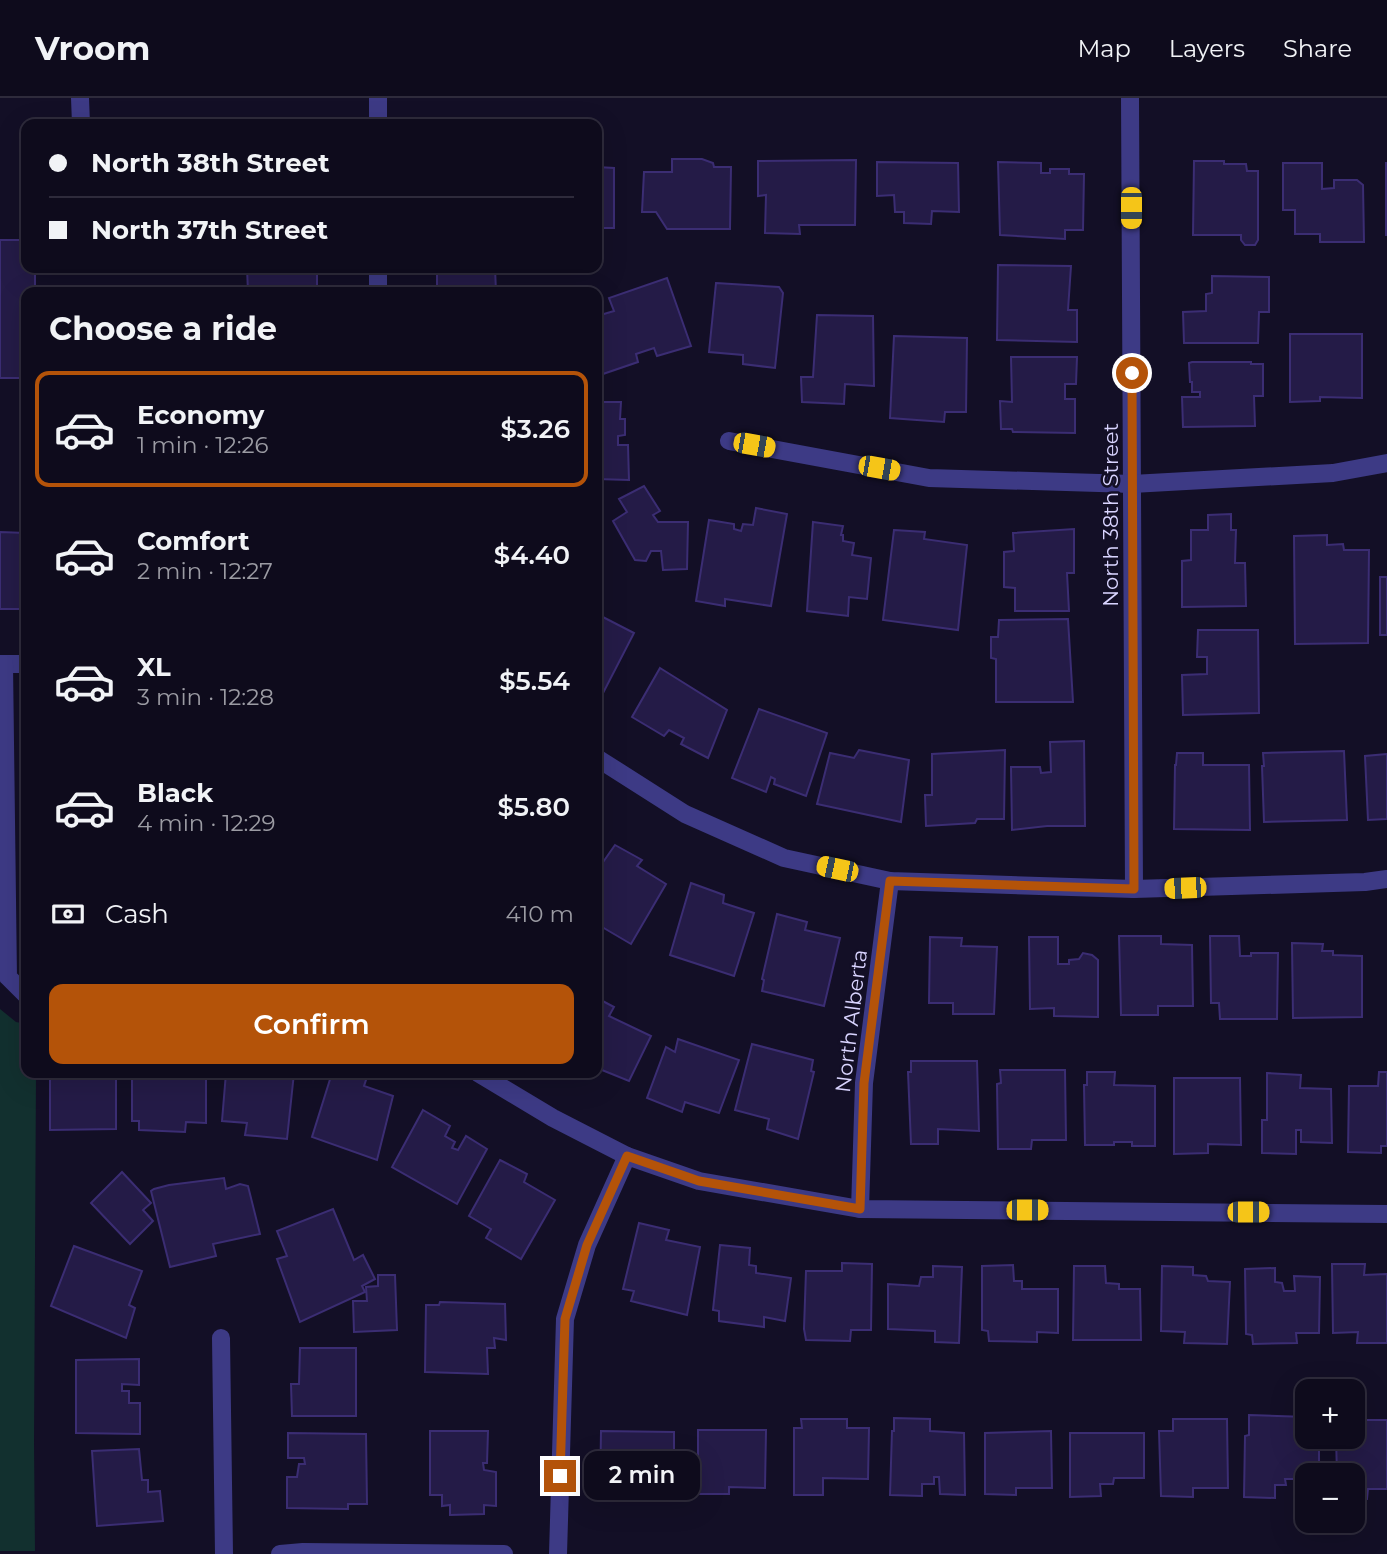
<!DOCTYPE html>
<meta charset="utf-8">
<style>
:root{--surface:#0e0b1c;--page:#171425;--text:#f1f3f6;--muted:#9b9ba3;--line:#2e2b3b;--accent:#b45309}
body{margin:0;font-family:Montserrat,sans-serif;background:var(--page);color:var(--text);height:100vh;display:flex;flex-direction:column;font-size:26px;white-space:nowrap}
*{box-sizing:border-box;margin:0}
p{font-size:23px;color:var(--muted)}
.icon{flex:none;width:38px;height:38px;fill:none;stroke:currentColor;stroke-width:2;stroke-linecap:round;stroke-linejoin:round}
.map{position:relative;flex:1;overflow:hidden}
.drawer{position:absolute;left:21px;top:189px;width:581px;height:791px;display:flex;flex-direction:column;background:var(--surface);border-radius:14px;box-shadow:0 7px 28px #0002,0 0 0 2px var(--line)}
.drawer>*{flex:none}
.hud{position:absolute;left:21px;top:21px;width:581px;height:154px;border-radius:14px;box-shadow:0 7px 28px #0002,0 0 0 2px var(--line);display:grid;align-content:center;height:154px;padding:0 28px;background:var(--surface)}
.tools{position:absolute;left:1295px;top:1281px;display:grid;gap:14px}
.tools a{display:grid;place-items:center;width:70px;height:70px;border-radius:14px;background:var(--surface);box-shadow:0 7px 28px #0002,0 0 0 2px var(--line);font-size:35px}
.end{position:absolute;width:32px;height:32px;margin:-16px;border:9px solid #b45309;background:#fff;box-shadow:0 0 0 4px #fff}
.from{border-radius:50%}
.bubble{position:absolute;height:49px;border-radius:14px;background:var(--surface);box-shadow:0 7px 28px #0002,0 0 0 2px var(--line);font-size:23px;font-weight:600;line-height:49px;text-align:center}
.car{position:absolute;width:21px;height:42px;margin:-21px -10px;border-radius:9px;box-shadow:0 0 5px 2px #0007;background:linear-gradient(#f5c518 24%,#345 0 40%,#f5c518 0 76%,#345 0 86%,#f5c518 0)}
.hud b{display:flex;align-items:center;gap:24px;height:66px;font-size:26px}
.hud b+b{border-top:2px solid var(--line)}
.hud i{width:18px;height:18px;background:var(--text)}
ul{padding:0;list-style:none}
li{display:flex;align-items:center;gap:21px;height:116px;margin:0 14px 10px;padding:0 14px;border:4px solid transparent;border-radius:14px}
li div{flex:1}
li b{display:block;font-size:26px}
li em{font-style:normal;font-weight:600}
li.active{border-color:var(--accent)}
li>.icon{width:63px;height:63px;stroke-width:1.5}
h2{padding:0 28px;font-size:32px;line-height:84px}
.pay{display:flex;align-items:center;gap:18px;height:77px;padding:0 28px;font-size:26px}
.pay p{margin-inline-start:auto}
.cta{display:flex;gap:14px;margin-top:auto;padding:14px 28px}
.cta a{flex:1;height:80px;border-radius:14px;background:var(--accent);color:#fff;font-size:28px;font-weight:600;line-height:80px;text-align:center}
header{display:flex;align-items:center;gap:42px;box-sizing:border-box;height:98px;padding:0 35px;background:var(--surface);border-bottom:2px solid var(--line)}
header strong{font-size:33px}
nav{display:flex;gap:38px;margin-inline-start:auto;font-size:24px}
.map>svg:first-child{display:block}
</style>
<header>
<strong>Vroom</strong>
<nav><a>Map</a><a>Layers</a><a>Share</a></nav>
</header>
<div class="map">
<svg width="1387" height="1456" viewBox="0 0 1387 1456">
<rect width="100%" height="100%" fill="#130f26"/>
<polygon fill="#12302f" points="0,911 16,924 26,926 26,975 36,975 34,1345 35,1453 0,1453"/>
<g fill="#241b47" stroke="#3b2d73" stroke-width="2">
<polygon points="672,61 702,61 713,65 714,69 731,69 730,131 667,131 656,114 642,114 644,74 672,74"/>
<polygon points="856,62 855,127 799,127 800,136 765,135 766,97 758,98 758,63"/>
<polygon points="1194,63 1224,63 1224,66 1246,66 1247,73 1258,73 1258,142 1255,147 1245,147 1241,142 1241,137 1193,137"/>
<polygon points="877,64 958,65 959,114 932,113 931,126 904,125 904,114 895,114 894,97 877,98"/>
<polygon points="998,64 1041,65 1041,75 1050,75 1050,71 1069,71 1069,76 1084,76 1083,132 1065,132 1065,141 1000,137"/>
<polygon points="1283,65 1322,65 1322,91 1334,90 1334,82 1357,82 1363,87 1364,144 1320,144 1320,136 1295,136 1295,112 1283,112"/>
<rect x="1386" y="65" width="1" height="72"/>
<polygon points="597,69 614,70 614,130 597,130"/>
<polygon points="0,142 26,142 26,170 35,170 35,194 26,194 26,280 0,280"/>
<polygon points="998,167 1071,168 1068,212 1077,212 1077,244 997,242"/>
<polygon points="247,170 317,170 317,194 248,194"/>
<polygon points="437,170 495,170 496,194 437,194"/>
<polygon points="1212,178 1269,179 1269,214 1259,214 1258,245 1184,245 1183,214 1206,213 1206,196 1212,195"/>
<polygon points="667,180 691,248 657,258 654,250 636,256 638,264 597,278 597,218 614,213 609,200"/>
<polygon points="716,185 779,189 783,195 775,270 743,266 743,257 709,254"/>
<polygon points="817,217 873,218 874,288 845,286 844,306 802,304 801,279 813,279"/>
<polygon points="1290,236 1362,236 1362,300 1320,299 1320,303 1290,304"/>
<polygon points="894,238 967,240 966,314 945,314 944,324 890,320"/>
<polygon points="1011,259 1077,259 1076,286 1065,286 1065,301 1075,301 1075,335 1013,334 1012,331 1001,331 1000,303 1012,304"/>
<polygon points="1192,264 1251,264 1251,266 1263,266 1263,298 1254,298 1255,328 1183,329 1182,299 1200,299 1200,294 1192,294 1192,284 1190,284 1189,265"/>
<polygon points="597,304 621,304 620,321 625,321 625,337 618,338 618,347 628,347 629,382 597,381"/>
<polygon points="644,388 660,413 653,417 658,424 688,424 687,471 663,472 661,453 651,453 646,463 635,462 613,423 627,414 619,401"/>
<polygon points="756,410 787,416 771,508 725,501 725,508 696,503 709,422 734,426 734,431 741,433 743,426 753,427"/>
<polygon points="1231,416 1231,432 1236,432 1235,465 1245,465 1246,508 1182,509 1182,463 1191,462 1191,432 1208,432 1208,417"/>
<polygon points="813,424 843,428 841,437 843,437 843,443 854,445 852,457 871,460 867,501 849,499 848,518 807,513"/>
<polygon points="1074,431 1074,475 1067,475 1069,513 1015,513 1015,490 1004,489 1004,454 1014,453 1013,435"/>
<polygon points="894,432 925,434 924,441 967,447 958,532 883,522"/>
<polygon points="0,434 26,435 26,511 0,511"/>
<polygon points="1327,437 1327,447 1343,446 1344,452 1369,452 1368,545 1295,546 1294,438"/>
<rect x="1380" y="479" width="7" height="58"/>
<polygon points="597,516 634,535 601,599 597,596"/>
<polygon points="1068,521 1073,604 996,604 996,561 991,560 991,539 998,539 999,522"/>
<polygon points="1198,532 1258,532 1259,615 1183,617 1182,577 1207,576 1207,559 1197,559"/>
<polygon points="660,570 727,612 708,660 681,646 684,640 669,632 664,638 632,619"/>
<polygon points="759,611 827,635 806,698 774,686 775,681 771,679 766,694 732,680"/>
<polygon points="1084,643 1085,728 1047,728 1012,732 1011,669 1040,669 1041,675 1051,674 1050,644"/>
<polygon points="859,652 909,662 901,724 817,706 830,655 854,660"/>
<polygon points="1005,652 1004,721 977,721 975,725 926,728 925,697 932,697 932,656"/>
<polygon points="1344,653 1347,722 1264,724 1262,668 1264,668 1263,655"/>
<polygon points="1177,655 1203,655 1203,667 1249,667 1250,732 1174,731 1175,667 1176,667"/>
<polygon points="1387,656 1387,721 1368,722 1365,658"/>
<polygon points="615,747 642,762 637,768 666,786 631,846 597,826 597,820 600,814 597,812 597,765 601,767"/>
<polygon points="691,785 724,797 723,805 754,815 734,878 670,857"/>
<polygon points="777,816 807,824 805,832 840,840 824,908 762,893 764,882 762,881"/>
<polygon points="1119,838 1161,838 1161,846 1192,847 1193,908 1158,908 1158,917 1121,917"/>
<polygon points="1210,838 1239,838 1240,858 1251,858 1251,855 1278,855 1277,921 1220,921 1219,905 1211,905"/>
<polygon points="930,839 962,840 961,848 997,849 994,916 953,916 953,905 929,905"/>
<polygon points="1029,839 1058,839 1058,866 1069,866 1069,862 1079,861 1083,855 1092,857 1098,862 1098,919 1054,918 1054,910 1030,911"/>
<polygon points="1292,845 1323,846 1322,853 1333,853 1333,857 1362,858 1362,919 1293,920"/>
<polygon points="597,900 614,909 609,918 651,938 629,983 597,970"/>
<polygon points="678,941 739,962 719,1015 685,1004 682,1014 647,1000 666,949 675,954"/>
<polygon points="752,946 813,962 811,973 814,974 798,1041 767,1031 769,1021 735,1012"/>
<polygon points="911,963 977,963 979,1033 938,1031 938,1046 911,1046 908,974 911,974"/>
<polygon points="1000,972 1065,972 1066,1042 1032,1042 1031,1051 998,1051 997,986 1001,985"/>
<polygon points="1087,974 1115,974 1114,987 1155,988 1155,1048 1132,1048 1132,1044 1114,1044 1114,1047 1085,1047 1084,987 1087,987"/>
<polygon points="1379,974 1387,974 1387,1048 1381,1048 1381,1055 1348,1054 1349,988 1378,988"/>
<polygon points="50,975 116,975 116,1031 50,1032"/>
<polygon points="132,975 171,975 171,981 181,980 181,975 206,975 206,1025 186,1024 185,1034 139,1032 139,1023 132,1023"/>
<polygon points="226,975 294,975 287,1041 245,1037 247,1025 222,1023"/>
<polygon points="332,975 349,975 367,979 364,988 393,998 377,1062 312,1039"/>
<polygon points="1267,975 1301,977 1300,990 1331,991 1332,1045 1301,1044 1301,1032 1296,1032 1296,1056 1262,1055 1262,1022 1267,1022"/>
<polygon points="1174,980 1240,980 1241,1047 1208,1046 1208,1055 1174,1056"/>
<polygon points="423,1012 450,1028 445,1038 455,1044 452,1050 458,1052 466,1038 487,1051 457,1106 392,1069"/>
<polygon points="500,1062 527,1076 524,1084 555,1102 521,1161 486,1140 491,1131 469,1118"/>
<polygon points="122,1074 151,1105 143,1112 153,1123 130,1146 91,1105"/>
<polygon points="224,1080 226,1091 240,1086 248,1088 260,1136 213,1146 216,1158 170,1169 151,1093 154,1091 169,1087"/>
<polygon points="333,1111 354,1162 363,1157 375,1181 362,1188 365,1194 300,1224 277,1161 287,1158 277,1133"/>
<polygon points="639,1125 669,1132 666,1142 700,1149 687,1217 631,1203 634,1193 623,1191"/>
<polygon points="720,1147 750,1150 749,1167 756,1168 756,1175 791,1180 785,1223 764,1219 764,1229 719,1223 719,1213 713,1212"/>
<polygon points="74,1148 142,1173 129,1207 135,1210 126,1240 51,1208"/>
<polygon points="842,1165 872,1166 871,1232 851,1232 850,1243 806,1242 804,1231 806,1173 842,1173"/>
<polygon points="1332,1166 1365,1166 1364,1177 1387,1176 1387,1245 1357,1245 1358,1234 1333,1235"/>
<polygon points="1013,1167 1014,1183 1022,1183 1022,1191 1058,1191 1058,1235 1037,1234 1037,1244 989,1243 988,1233 982,1232 982,1168"/>
<polygon points="933,1168 962,1169 959,1245 935,1244 935,1233 888,1231 888,1186 919,1188 921,1179 933,1179"/>
<polygon points="1074,1168 1105,1168 1106,1185 1119,1186 1119,1191 1140,1191 1141,1242 1073,1242"/>
<polygon points="1162,1168 1193,1169 1193,1177 1206,1178 1208,1183 1230,1184 1227,1246 1184,1245 1185,1234 1161,1233"/>
<polygon points="1275,1170 1275,1184 1282,1185 1284,1193 1295,1193 1294,1178 1320,1179 1319,1235 1296,1235 1297,1245 1253,1246 1252,1237 1246,1236 1245,1171"/>
<polygon points="378,1177 395,1177 397,1232 354,1234 353,1203 367,1203 366,1189 378,1188"/>
<polygon points="440,1204 505,1206 506,1242 494,1240 495,1250 487,1250 488,1276 425,1274 426,1207 439,1207"/>
<polygon points="300,1250 356,1250 356,1318 292,1318 291,1286 299,1286"/>
<polygon points="139,1261 139,1287 122,1286 122,1293 129,1293 129,1305 140,1305 140,1336 76,1335 76,1262"/>
<polygon points="1249,1317 1307,1319 1307,1339 1319,1339 1319,1377 1307,1377 1307,1381 1285,1381 1286,1387 1275,1387 1275,1400 1244,1399 1245,1338 1249,1337"/>
<polygon points="894,1320 930,1321 930,1333 964,1335 965,1397 940,1396 939,1379 934,1379 934,1386 922,1386 922,1398 890,1397 892,1333 894,1333"/>
<polygon points="801,1321 847,1321 847,1330 869,1330 868,1381 823,1380 823,1397 794,1397 794,1330 802,1330"/>
<polygon points="1173,1321 1227,1321 1228,1390 1193,1390 1193,1399 1161,1398 1159,1333 1173,1333"/>
<polygon points="1353,1322 1387,1322 1387,1391 1368,1391 1367,1401 1353,1400 1353,1377 1337,1377 1336,1339 1353,1339"/>
<polygon points="698,1332 766,1332 765,1390 729,1389 729,1396 698,1396"/>
<polygon points="430,1333 488,1333 487,1365 483,1365 484,1372 496,1374 496,1408 484,1407 484,1416 450,1417 450,1407 442,1408 442,1397 430,1397"/>
<polygon points="601,1333 674,1334 674,1397 650,1396 649,1381 645,1380 645,1386 632,1387 631,1397 600,1397"/>
<polygon points="1051,1333 1052,1390 1016,1390 1016,1397 985,1396 985,1335"/>
<polygon points="288,1335 366,1336 367,1406 348,1406 348,1411 287,1410 287,1379 297,1379 299,1366 305,1366 304,1360 288,1360"/>
<polygon points="1070,1335 1144,1335 1144,1380 1114,1380 1113,1386 1100,1386 1101,1398 1070,1399"/>
<polygon points="139,1351 142,1382 148,1382 148,1394 160,1393 163,1423 97,1428 92,1353"/>
</g>
<g fill="none" stroke-linecap="round" stroke-linejoin="round">
<g stroke="#3d3a85" stroke-width="18">
<polyline points="80,0 81,26"/>
<polyline points="378,0 378,26"/>
<polyline points="1130,0 1134,791"/>
<polyline points="378,170 378,194"/>
<polyline points="729,343 929,380 1132,386 1333,375 1387,365"/>
<polyline points="0,566 26,566"/>
<polyline points="4,566 8,879 26,897"/>
<polyline points="597,660 685,716 784,760 890,783 1134,791 1365,784 1387,781"/>
<polyline points="478,975 553,1020 627,1058 699,1083 860,1111 1387,1116"/>
<polyline points="860,1111 864,985 890,783"/>
<polyline points="221,1240 224,1456"/>
<polyline points="280,1456 303,1454 504,1456"/>
<polyline points="558,1456 565,1221 587,1147 627,1058"/>
</g>
</g>
<g fill="none" stroke-linecap="round" stroke-linejoin="round">
<polyline stroke="#b45309" stroke-width="9" points="560,1378 565,1221 587,1147 627,1058 699,1083 860,1111 864,985 890,783 1134,791 1132,275"/>
</g>
<g text-anchor="middle" dominant-baseline="central" stroke-width="5" stroke-linejoin="round" paint-order="stroke">
<g font-size="21" fill="#d9d4ff" stroke="#130f26">
<text transform="translate(1110 417) rotate(-90)">North 38th Street</text>
<text transform="translate(851 923) rotate(-83)">North Alberta</text>
</g>
</g>
</svg>
<div class="tools">
<a>+</a>
<a>−</a>
</div>
<i class="end from" style="left:1132px;top:275px"></i>
<i class="end" style="left:560px;top:1378px"></i>
<div class="bubble" style="left:584px;top:1353px;width:116px">2 min</div>
<i class="car" style="left:1131px;top:110px;rotate:180deg"></i>
<i class="car" style="left:754px;top:347px;rotate:100deg"></i>
<i class="car" style="left:879px;top:370px;rotate:100deg"></i>
<i class="car" style="left:837px;top:771px;rotate:282deg"></i>
<i class="car" style="left:1185px;top:790px;rotate:268deg"></i>
<i class="car" style="left:1027px;top:1112px;rotate:90deg"></i>
<i class="car" style="left:1248px;top:1114px;rotate:90deg"></i>
<div class="hud">
<b><i class="from"></i>North 38th Street</b>
<b><i></i>North 37th Street</b>
</div>
<section class="drawer">
<h2>Choose a ride</h2>
<ul>
<li class="active"><svg class="icon" aria-label="car" viewBox="0 0 24 24"><path d="M5 17H2v-5l4-1 3-4h7l3 4 3 1v5h-3M9 17h6M6 11h13"/><circle cx="7" cy="17" r="2"/><circle cx="17" cy="17" r="2"/></svg><div><b>Economy</b><p>1 min · 12:26</p></div><em>$3.26</em></li>
<li><svg class="icon" aria-label="car" viewBox="0 0 24 24"><path d="M5 17H2v-5l4-1 3-4h7l3 4 3 1v5h-3M9 17h6M6 11h13"/><circle cx="7" cy="17" r="2"/><circle cx="17" cy="17" r="2"/></svg><div><b>Comfort</b><p>2 min · 12:27</p></div><em>$4.40</em></li>
<li><svg class="icon" aria-label="car" viewBox="0 0 24 24"><path d="M5 17H2v-5l4-1 3-4h7l3 4 3 1v5h-3M9 17h6M6 11h13"/><circle cx="7" cy="17" r="2"/><circle cx="17" cy="17" r="2"/></svg><div><b>XL</b><p>3 min · 12:28</p></div><em>$5.54</em></li>
<li><svg class="icon" aria-label="car" viewBox="0 0 24 24"><path d="M5 17H2v-5l4-1 3-4h7l3 4 3 1v5h-3M9 17h6M6 11h13"/><circle cx="7" cy="17" r="2"/><circle cx="17" cy="17" r="2"/></svg><div><b>Black</b><p>4 min · 12:29</p></div><em>$5.80</em></li>
</ul>
<div class="pay"><svg class="icon" aria-label="cash" viewBox="0 0 24 24"><path d="M3 7h18v10H3z"/><circle cx="12" cy="12" r="2"/></svg>Cash<p>410 m</p></div>
<div class="cta"><a>Confirm</a></div>
</section>
</div>
